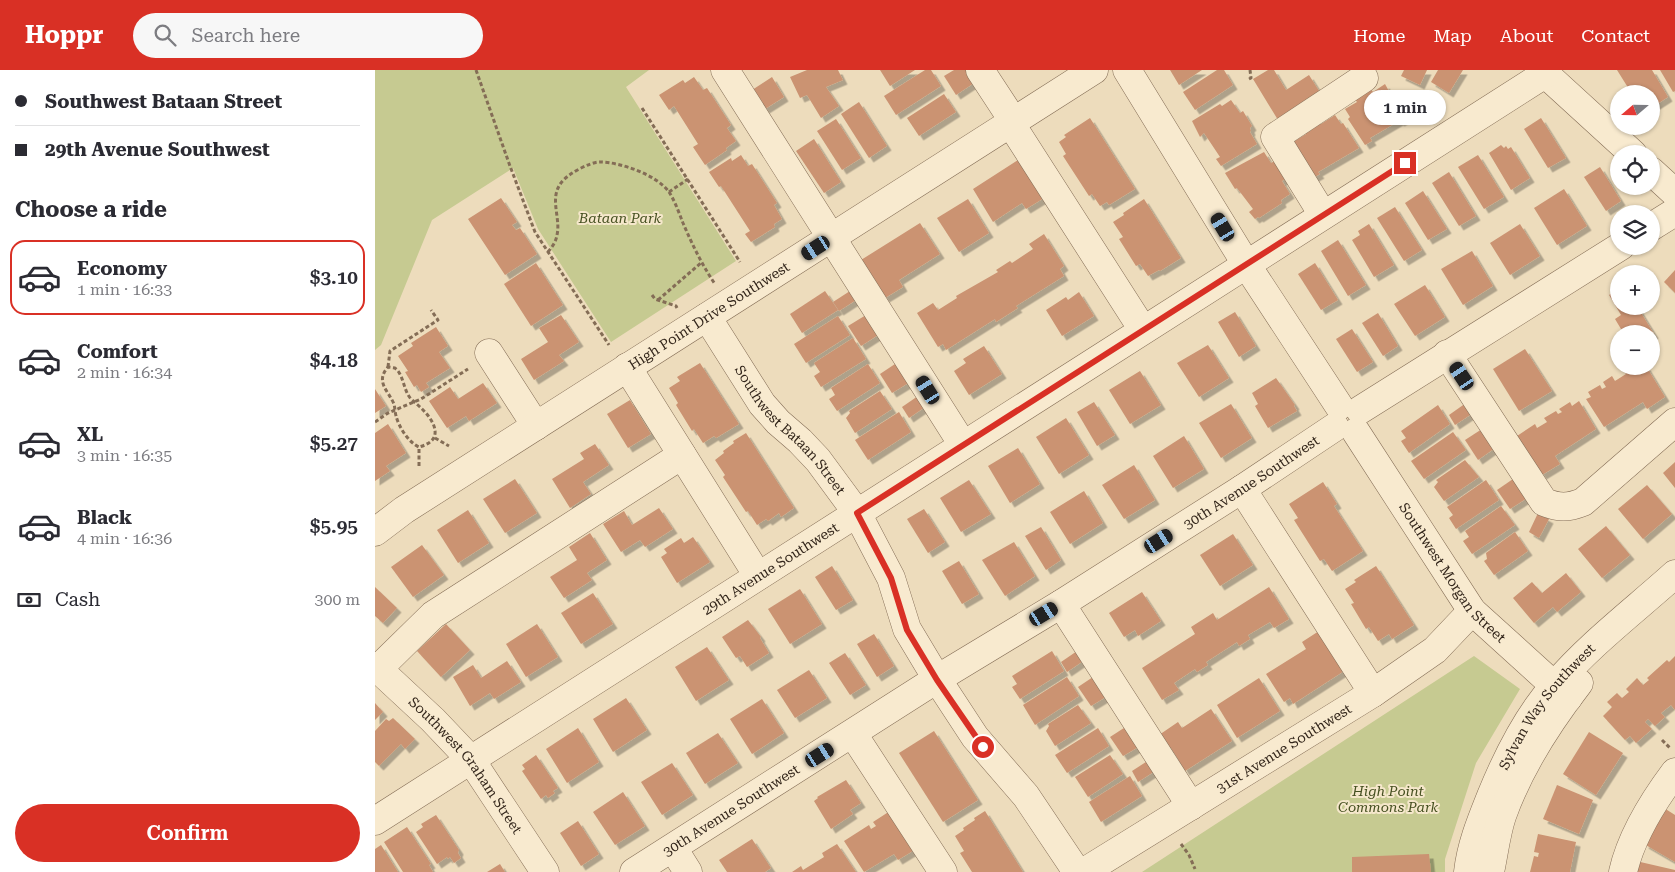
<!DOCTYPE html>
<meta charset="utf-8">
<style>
:root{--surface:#fff;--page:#f7f7f7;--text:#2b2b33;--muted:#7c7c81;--line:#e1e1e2;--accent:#d93025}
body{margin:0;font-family:"Roboto Serif",serif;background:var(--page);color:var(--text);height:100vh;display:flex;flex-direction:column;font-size:19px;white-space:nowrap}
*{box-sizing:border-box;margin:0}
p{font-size:16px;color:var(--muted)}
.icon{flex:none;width:28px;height:28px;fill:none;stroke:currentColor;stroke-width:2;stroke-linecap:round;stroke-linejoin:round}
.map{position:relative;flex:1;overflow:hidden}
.panel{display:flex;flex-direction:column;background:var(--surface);width:375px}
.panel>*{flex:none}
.hud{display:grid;align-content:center;height:110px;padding:0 15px;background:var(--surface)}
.needle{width:32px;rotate:250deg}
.controls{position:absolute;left:1235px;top:15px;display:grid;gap:10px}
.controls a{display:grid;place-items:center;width:50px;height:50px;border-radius:50%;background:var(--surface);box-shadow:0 1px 4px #0004;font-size:25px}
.end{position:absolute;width:22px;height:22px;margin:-11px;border:6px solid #d93025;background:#fff;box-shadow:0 0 0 2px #fff}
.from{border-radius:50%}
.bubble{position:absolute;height:35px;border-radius:18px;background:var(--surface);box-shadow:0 1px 4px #0004;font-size:16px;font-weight:600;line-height:35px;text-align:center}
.car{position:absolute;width:15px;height:30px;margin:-15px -8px;border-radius:6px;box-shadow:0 0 4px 1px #0007;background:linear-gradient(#222 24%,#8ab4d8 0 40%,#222 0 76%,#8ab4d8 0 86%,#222 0)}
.hud b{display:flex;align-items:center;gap:18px;height:48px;font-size:19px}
.hud b+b{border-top:1px solid var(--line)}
.hud i{width:12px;height:12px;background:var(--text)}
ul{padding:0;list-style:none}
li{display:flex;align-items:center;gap:15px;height:75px;margin:0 10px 8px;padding:0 5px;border:2px solid transparent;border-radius:15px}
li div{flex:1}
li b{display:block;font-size:19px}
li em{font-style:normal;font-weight:600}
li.selected{border-color:var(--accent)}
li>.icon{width:45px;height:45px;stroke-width:1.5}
h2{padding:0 15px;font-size:22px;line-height:60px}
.pay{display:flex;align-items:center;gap:12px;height:55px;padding:0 15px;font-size:19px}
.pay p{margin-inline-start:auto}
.primary-button{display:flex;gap:10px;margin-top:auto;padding:10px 15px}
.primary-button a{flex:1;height:58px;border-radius:30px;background:var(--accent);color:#fff;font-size:20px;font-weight:600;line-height:58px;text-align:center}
header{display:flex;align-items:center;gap:30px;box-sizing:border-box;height:70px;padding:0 25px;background:var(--accent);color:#fff}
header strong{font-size:24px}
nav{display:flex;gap:28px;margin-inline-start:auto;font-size:18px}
.search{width:350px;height:45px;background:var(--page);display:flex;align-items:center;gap:12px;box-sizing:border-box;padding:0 18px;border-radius:28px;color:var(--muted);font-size:19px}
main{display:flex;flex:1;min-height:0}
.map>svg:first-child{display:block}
</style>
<header>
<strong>Hoppr</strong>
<div class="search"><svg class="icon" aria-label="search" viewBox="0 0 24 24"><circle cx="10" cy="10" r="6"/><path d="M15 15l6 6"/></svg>Search here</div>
<nav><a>Home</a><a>Map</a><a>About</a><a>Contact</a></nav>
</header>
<main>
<section class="panel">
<div class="hud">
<b><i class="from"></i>Southwest Bataan Street</b>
<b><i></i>29th Avenue Southwest</b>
</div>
<h2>Choose a ride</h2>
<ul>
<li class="selected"><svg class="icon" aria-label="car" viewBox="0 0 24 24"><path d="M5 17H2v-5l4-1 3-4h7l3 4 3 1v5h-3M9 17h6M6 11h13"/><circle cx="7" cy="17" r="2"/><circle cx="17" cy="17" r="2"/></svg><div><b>Economy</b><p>1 min · 16:33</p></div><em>$3.10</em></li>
<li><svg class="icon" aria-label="car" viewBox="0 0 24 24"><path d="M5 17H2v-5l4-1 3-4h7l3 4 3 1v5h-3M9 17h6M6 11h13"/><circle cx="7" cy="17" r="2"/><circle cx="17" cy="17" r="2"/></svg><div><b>Comfort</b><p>2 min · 16:34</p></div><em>$4.18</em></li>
<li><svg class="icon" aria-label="car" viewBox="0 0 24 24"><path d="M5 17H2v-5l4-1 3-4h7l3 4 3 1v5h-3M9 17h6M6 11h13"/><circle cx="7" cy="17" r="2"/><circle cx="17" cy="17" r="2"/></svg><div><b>XL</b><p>3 min · 16:35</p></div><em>$5.27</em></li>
<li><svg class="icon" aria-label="car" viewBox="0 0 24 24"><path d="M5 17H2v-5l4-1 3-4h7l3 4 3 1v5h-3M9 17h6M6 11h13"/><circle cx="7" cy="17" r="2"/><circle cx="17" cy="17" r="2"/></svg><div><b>Black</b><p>4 min · 16:36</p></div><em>$5.95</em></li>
</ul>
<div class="pay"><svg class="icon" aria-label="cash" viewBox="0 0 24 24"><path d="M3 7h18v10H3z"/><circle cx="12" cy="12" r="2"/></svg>Cash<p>300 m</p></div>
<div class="primary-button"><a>Confirm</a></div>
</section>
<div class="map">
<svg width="1300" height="802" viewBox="0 0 1300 802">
<defs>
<filter id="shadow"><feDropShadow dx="4.5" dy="4.5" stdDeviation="0" flood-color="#0004"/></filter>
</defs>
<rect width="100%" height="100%" fill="#eddcbc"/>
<g fill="#c6ca91">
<polygon points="0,0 274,0 251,17 361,191 236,272 163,159 138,98 57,150 6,275 0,280"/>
<polygon points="1099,586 1145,619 1101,693 1070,789 1070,802 767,802"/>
</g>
<g fill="#cb9372" filter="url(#shadow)">
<polygon points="432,0 463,0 468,10 451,17 464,36 446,48 432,25 425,28 415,7"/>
<polygon points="505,0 540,0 515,16"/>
<polygon points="550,0 556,0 566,16 521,45 509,26"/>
<polygon points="579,0 591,0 599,13 581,25 569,6"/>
<polygon points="795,0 827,0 804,15"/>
<polygon points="842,0 849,0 858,15 820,40 808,22"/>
<polygon points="893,0 899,0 911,20 934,5 946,24 903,50 878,9"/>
<polygon points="1029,0 1052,0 1045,15 1026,6"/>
<polygon points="1063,0 1088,0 1074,23 1056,12"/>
<polygon points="1242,0 1277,0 1293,27 1276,38 1276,24 1257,24"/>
<polygon points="1285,0 1300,0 1300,21 1298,22"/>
<polygon points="319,7 328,20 332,18 356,55 352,58 361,71 351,78 352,80 330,95 318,77 323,74 299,36 294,40 284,25 308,10 310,13"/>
<polygon points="397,7 409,27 390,39 377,20"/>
<polygon points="1010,14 1015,23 1018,21 1034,47 1025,52 1024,51 995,68 997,71 990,75 973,49 975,47 970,39 982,32 979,28 995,18 998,22"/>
<polygon points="569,24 581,42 544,66 532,48"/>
<polygon points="856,30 865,43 868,41 877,56 875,58 876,61 875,62 882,74 846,96 841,89 845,87 829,63 825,67 817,51 845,34 847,36"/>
<polygon points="484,32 512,76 494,88 466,44"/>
<polygon points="960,45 966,54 968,53 984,78 943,102 945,104 938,108 918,72 931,64 928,59 943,49 946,54"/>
<polygon points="715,48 760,119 734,135 732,132 725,136 717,124 714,126 688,86 691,84 684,72 691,67 689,65"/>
<polygon points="1166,48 1191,88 1173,98 1149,59"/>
<polygon points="461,49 486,88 467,100 442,61"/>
<polygon points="439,69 466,112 449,123 421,81"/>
<polygon points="1126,75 1129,78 1131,76 1133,79 1136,77 1155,108 1136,120 1114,83"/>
<polygon points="889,82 896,93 900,91 911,108 907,111 915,124 906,130 907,133 884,148 883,147 880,149 874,142 878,139 862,118 860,119 850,103"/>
<polygon points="366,85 373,96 377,94 402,133 399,135 407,149 399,154 400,157 376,172 370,164 375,161 346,116 344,117 334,102 356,88 357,91"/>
<polygon points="1103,85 1129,127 1109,139 1083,97"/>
<polygon points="643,90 669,128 651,139 647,133 618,152 598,119"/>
<polygon points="1225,97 1246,131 1231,141 1209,107"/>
<polygon points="1074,102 1101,146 1084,156 1057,113"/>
<polygon points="1189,119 1212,156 1182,175 1159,138"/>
<polygon points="1048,121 1072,159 1053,170 1030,133"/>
<polygon points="126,128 142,152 137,155 141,160 145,158 162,184 130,205 93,149"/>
<polygon points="593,129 614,163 584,182 562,148"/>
<polygon points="769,129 806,188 785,201 784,200 773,206 765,194 761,196 744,169 748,167 738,152 749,145 748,143"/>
<polygon points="1020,137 1047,180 1029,191 1002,148"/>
<polygon points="545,153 565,184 524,210 528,217 510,228 486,190"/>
<polygon points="994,154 1019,195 999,207 977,170 985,165 983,161"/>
<polygon points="1145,154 1165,186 1135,205 1115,173"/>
<polygon points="669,164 689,196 685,199 689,206 641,236 643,238 621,252 620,249 571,280 568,274 563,277 542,243 558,233 563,240 582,228 581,226 623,202 621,200 635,191 637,193 658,179 654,174"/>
<polygon points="963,170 991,215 973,226 946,181"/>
<polygon points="1097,181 1118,216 1088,235 1066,199"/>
<polygon points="161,193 188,235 156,256 129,214"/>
<polygon points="940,193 963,230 946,240 923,204"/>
<polygon points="1300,200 1300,223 1289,212"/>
<polygon points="1050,215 1070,247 1040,266 1019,234"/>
<polygon points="1244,218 1244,236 1262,236 1279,264 1276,266 1276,264 1249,264 1240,249 1246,245 1234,225"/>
<polygon points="450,221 463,240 427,263 415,244"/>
<polygon points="475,221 481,230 464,241 458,232"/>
<polygon points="704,222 719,246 687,266 671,240 691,227 693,230"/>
<polygon points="860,242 881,276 864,287 843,252"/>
<polygon points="1003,243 1023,276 1008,286 987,253"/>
<polygon points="186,245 204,272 184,285 189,291 159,310 146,289 173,272 164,258"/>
<polygon points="491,245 503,265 486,276 473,256"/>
<polygon points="463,246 475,265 431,293 419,274"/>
<polygon points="61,257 73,276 64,282 75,298 51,313 54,317 46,322 42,315 39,317 30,302 33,301 23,286 38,276 36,273"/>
<polygon points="977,259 998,292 982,302 961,269"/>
<polygon points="478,268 491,289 446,317 439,306 445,302 439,293"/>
<polygon points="833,275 854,308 824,327 802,293"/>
<polygon points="609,276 627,304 594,325 579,301 591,293 588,289"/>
<polygon points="1150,279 1177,321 1144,341 1118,299"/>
<polygon points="523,292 535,312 517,323 505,304"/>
<polygon points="325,293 364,354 341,368 339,366 328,373 319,359 317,361 301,335 303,333 294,318 305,311 302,307"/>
<polygon points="493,294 505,313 462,341 454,329 460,325 456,318"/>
<polygon points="1253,296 1271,296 1290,327 1272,339 1268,332 1229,357 1211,329 1216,327 1213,322 1225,315 1227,319 1231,317 1228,312 1237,306 1240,311 1251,304 1248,300"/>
<polygon points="765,301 786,335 755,354 734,320"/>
<polygon points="901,308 920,335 919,336 922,341 893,358 880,336 883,334 877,323"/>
<polygon points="108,313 122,333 94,351 91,346 72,358 54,331 75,317 83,329"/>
<polygon points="0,319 11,336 0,343"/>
<polygon points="505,321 517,339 480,363 471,348 475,343 474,341"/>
<polygon points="543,326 550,337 534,348 527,337"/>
<polygon points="255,330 276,364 253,378 232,344"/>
<polygon points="1204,331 1221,359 1180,386 1185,394 1167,405 1142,366 1160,354 1162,358 1172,352 1169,348 1181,341 1183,344 1187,342 1184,339 1195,332 1197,336"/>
<polygon points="719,332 740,365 722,376 702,342"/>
<polygon points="1091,333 1098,343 1080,355 1074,345"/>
<polygon points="856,334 877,368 846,388 824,353"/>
<polygon points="1063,335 1075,354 1034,383 1026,371 1031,368 1026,361"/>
<polygon points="524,342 536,362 493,390 480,370"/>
<polygon points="691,348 714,385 684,404 661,367"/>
<polygon points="13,354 31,383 11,396 15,401 0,411 0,363"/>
<polygon points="1107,359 1120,378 1103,390 1090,370"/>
<polygon points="1078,362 1091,380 1049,409 1036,391"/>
<polygon points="371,363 419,438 406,447 404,443 393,451 391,449 382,455 373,441 371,442 348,407 350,405 340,390 349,383 348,381 359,373 358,371"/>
<polygon points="809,366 829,399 798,418 778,386"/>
<polygon points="220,374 234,395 208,412 216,424 195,438 177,409 209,389 205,383"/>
<polygon points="643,378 665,414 635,433 613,396"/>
<polygon points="1090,390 1104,407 1069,431 1059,417 1063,412 1061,410"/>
<polygon points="1300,392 1300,418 1288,403"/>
<polygon points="759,395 780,430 749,449 727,415"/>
<polygon points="140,409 162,443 130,463 108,429"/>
<polygon points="1138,409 1152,428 1135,439 1122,420"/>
<polygon points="594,410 616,444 586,462 565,428"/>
<polygon points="1111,410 1124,430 1081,459 1074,448 1078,445 1072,437"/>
<polygon points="948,412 962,434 959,436 988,481 957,501 949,489 945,491 919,450 923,448 914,434"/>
<polygon points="1272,415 1297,444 1268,469 1243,439"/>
<polygon points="709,421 728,453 695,474 675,442"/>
<polygon points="1126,436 1140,455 1097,484 1088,471 1094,467 1090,461"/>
<polygon points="284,438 298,459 270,477 265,470 246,482 228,454 249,441 257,455"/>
<polygon points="549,439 570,472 553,483 532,449"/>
<polygon points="93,440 114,473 83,493 62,460"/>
<polygon points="1163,443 1174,449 1164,468 1154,462"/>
<polygon points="1231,456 1255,485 1227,508 1203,479"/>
<polygon points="666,457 686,490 671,500 650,466"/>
<polygon points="1140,462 1153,481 1119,505 1109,491 1112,489 1111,483"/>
<polygon points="215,463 232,490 212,503 217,510 189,528 175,507 202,490 194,477"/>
<polygon points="858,464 878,495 845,516 825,485"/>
<polygon points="318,467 335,492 302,513 286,487 292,483 289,479 306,468 309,473"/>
<polygon points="639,472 660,506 630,526 607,490"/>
<polygon points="47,475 69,505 38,527 16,497"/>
<polygon points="584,491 604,524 587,534 567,501"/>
<polygon points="457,496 478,530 461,540 440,507"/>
<polygon points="1001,496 1039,555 1017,569 1014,564 1003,571 994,557 991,559 976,534 979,533 970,519 981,512 979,510"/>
<polygon points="1191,503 1206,522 1182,542 1178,537 1159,553 1138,528 1157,512 1167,523"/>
<polygon points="0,517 22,538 8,553 0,546"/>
<polygon points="894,517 914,549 899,558 895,552 873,565 875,569 864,576 862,572 831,592 833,595 822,602 820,599 799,613 804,620 787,630 767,598 820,564 816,557 838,543 842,550"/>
<polygon points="425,519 447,554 415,574 393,539"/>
<polygon points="767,522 786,551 763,566 760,560 749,567 734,543"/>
<polygon points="218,523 238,554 206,574 186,543"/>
<polygon points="373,550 386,567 385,568 394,583 372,597 365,586 361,588 347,567"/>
<polygon points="71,554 95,580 66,607 42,581"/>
<polygon points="162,554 183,587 151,607 131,574"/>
<polygon points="944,561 969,601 918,634 915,628 909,632 891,604 931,579 927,572"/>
<polygon points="499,564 519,596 502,607 482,574"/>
<polygon points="332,577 354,610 321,631 300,597"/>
<polygon points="705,579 711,589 692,602 686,592"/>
<polygon points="677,581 689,601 645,629 637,617 642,614 637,606"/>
<polygon points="470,583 491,615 475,625 454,593"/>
<polygon points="1300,586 1300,640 1296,635 1286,643 1290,647 1280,656 1273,649 1270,652 1277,659 1261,673 1255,666 1250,670 1228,646 1237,637 1232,632 1242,623 1247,628 1254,622 1251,619 1262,608 1268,615 1274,610 1272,608 1292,590 1294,592"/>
<polygon points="132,591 146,612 119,629 115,623 95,636 78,607 98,595 106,608"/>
<polygon points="434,600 452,628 420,648 402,620"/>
<polygon points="721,605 734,625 716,636 703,617"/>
<polygon points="692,607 704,626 660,655 648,635"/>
<polygon points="884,608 905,641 862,668 842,635"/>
<polygon points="251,628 272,660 238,682 218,649"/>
<polygon points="387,629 409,663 377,684 355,649"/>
<polygon points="0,633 8,642 0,650"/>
<polygon points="703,635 716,653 680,676 671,661 674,656 673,654"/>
<polygon points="836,639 857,671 810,701 796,678 793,680 784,665 803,652 807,658"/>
<polygon points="18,648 40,669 30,679 26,674 4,696 0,692 0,661 11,649 14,651"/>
<polygon points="752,656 765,676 748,686 735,667"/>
<polygon points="203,658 224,692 192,713 171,679"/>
<polygon points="723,658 734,676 692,703 680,685"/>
<polygon points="559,661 603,730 568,752 524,683"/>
<polygon points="1214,662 1248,683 1221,725 1188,704"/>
<polygon points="343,663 363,693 330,714 311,683"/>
<polygon points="161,685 183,718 178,721 180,723 173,728 171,725 166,729 147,701 150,699 147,695"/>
<polygon points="735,685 748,704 713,727 700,707"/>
<polygon points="774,690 780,701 763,712 757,701"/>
<polygon points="297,693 318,725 287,745 266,712"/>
<polygon points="755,706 767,726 726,752 714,732"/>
<polygon points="471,710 486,733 475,740 478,744 456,759 439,731 443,728 442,727"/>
<polygon points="1182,715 1218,730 1204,764 1168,749"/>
<polygon points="248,722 270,756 240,775 218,742"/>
<polygon points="1289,738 1300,745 1300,792 1269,774"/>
<polygon points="515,741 541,779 523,790 519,784 489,802 469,771 494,755 496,759 501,756 498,752"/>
<polygon points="610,741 648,802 597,802 585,783 589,781 580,766 589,760 588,758 600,750 599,748"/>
<polygon points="61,745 84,780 83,783 86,788 79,793 75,787 73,789 72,787 62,794 41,762 48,757 46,754"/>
<polygon points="203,751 224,784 206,796 185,763"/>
<polygon points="32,757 56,794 54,795 58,802 28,802 9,772"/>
<polygon points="1163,764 1201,772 1195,802 1155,802 1159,786 1163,787 1164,783 1159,782"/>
<polygon points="377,769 396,798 390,802 352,802 344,790"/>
<polygon points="462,774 481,802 417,802 426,796 428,800 449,787 447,783"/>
<polygon points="6,775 23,802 0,802 0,779"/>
<polygon points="1054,784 1056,802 977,802 977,787"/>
<polygon points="1261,791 1300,800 1300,802 1259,802"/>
<polygon points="125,794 130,802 112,802"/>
</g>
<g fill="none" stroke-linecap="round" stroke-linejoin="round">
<g stroke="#846d56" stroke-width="29">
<g id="minor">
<polyline points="350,0 588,375"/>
<polyline points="605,0 639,52"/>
<polyline points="752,0 871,194 964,336"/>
<polyline points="1166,0 1258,84"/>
<polyline points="636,54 768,260"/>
<polyline points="1276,101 1300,123"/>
<polyline points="948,145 900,67 989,8"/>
<polyline points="1276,157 1300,142"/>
<path id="s1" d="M332 247 387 334 403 352 425 371 443 390 482 443 516 508 532 559 562 609 600 667 651 726 702 802"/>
<polyline points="114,283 161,356"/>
<path d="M1072 284 1169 432C1184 438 1193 438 1208 432L1300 352"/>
<polyline points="252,297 383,506"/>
<polyline points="985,340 1246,176"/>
<path id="s2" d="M981 362 1097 541 1193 628"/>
<polyline points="867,419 998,623"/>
<path id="s3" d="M0 462 29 440 719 0"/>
<polyline points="686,534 816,736"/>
<path id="s4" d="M0 596 58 650 96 690 170 802"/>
<polyline points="3,599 58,545 307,385"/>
<polyline points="478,664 568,802"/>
<path id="s5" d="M0 751 1170 4"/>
<polyline points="298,778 313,802"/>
<path id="s6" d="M259 802 562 609 686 534 867 419 960 357"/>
<path id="s7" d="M709 802 998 623 1060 580 1097 541"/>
<path id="s8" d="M1093 802C1096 775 1106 751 1116 726 1131 689 1153 645 1180 615 1215 574 1260 540 1300 504"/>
<path d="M1115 802C1119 784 1121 764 1127 746 1144 698 1173 653 1204 613"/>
<path d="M1248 802C1256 767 1279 730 1300 702"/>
</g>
</g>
<g stroke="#846d56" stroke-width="3" stroke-dasharray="4 2.5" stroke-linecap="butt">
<polyline points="101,0 135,96 160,162 234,275"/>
<polyline points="874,9 876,8 875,0"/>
<polyline points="267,38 365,192"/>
<polyline points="294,122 313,109"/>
<path d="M173 182C177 177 181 172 182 165 186 148 174 129 186 113 192 104 215 92 225 92 245 92 282 105 294 122 300 131 304 143 308 153 317 174 327 195 340 214"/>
<polyline points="277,225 280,229 301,236 302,238"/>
<polyline points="283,230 327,192"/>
<polyline points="13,297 15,281 63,250 56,240"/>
<polyline points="0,352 13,343 46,329 93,299"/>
<polyline points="60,368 74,376"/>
<path d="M44 396V377C33 372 24 357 21 346 20 342 20 338 19 334 13 320 0 312 13 297L20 298 23 301C29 309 29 321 36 329 39 332 42 334 45 337 59 350 71 370 44 377"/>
<polyline points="1287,670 1296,679"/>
<polyline points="806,774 814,785 820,799"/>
</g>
<use href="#minor" stroke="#f8eacf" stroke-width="28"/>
</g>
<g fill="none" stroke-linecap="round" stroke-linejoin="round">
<polyline stroke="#d93025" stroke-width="6" points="608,677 562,610 532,560 516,508 482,443 1030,93"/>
</g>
<g text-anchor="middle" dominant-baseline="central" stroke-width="4" stroke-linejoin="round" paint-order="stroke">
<g font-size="14" font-style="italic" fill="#465021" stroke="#f5e7cb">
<text x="245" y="148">Bataan Park</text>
<text x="1013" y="721">High Point<tspan x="1013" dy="16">Commons Park</tspan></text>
</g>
<g font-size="14" fill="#33261b" stroke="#f5e7cb">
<text stroke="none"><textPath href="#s3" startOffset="398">High Point Drive Southwest</textPath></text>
<text stroke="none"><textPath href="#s1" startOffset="141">Southwest Bataan Street</textPath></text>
<text stroke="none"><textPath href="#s6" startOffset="730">30th Avenue Southwest</textPath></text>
<text stroke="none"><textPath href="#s5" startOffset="469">29th Avenue Southwest</textPath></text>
<text stroke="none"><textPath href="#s2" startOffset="171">Southwest Morgan Street</textPath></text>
<text stroke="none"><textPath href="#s8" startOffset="186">Sylvan Way Southwest</textPath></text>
<text stroke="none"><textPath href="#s7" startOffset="235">31st Avenue Southwest</textPath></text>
<text stroke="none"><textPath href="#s4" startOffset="135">Southwest Graham Street</textPath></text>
<text stroke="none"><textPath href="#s6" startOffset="115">30th Avenue Southwest</textPath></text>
</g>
</g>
</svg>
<div class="controls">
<a><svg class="needle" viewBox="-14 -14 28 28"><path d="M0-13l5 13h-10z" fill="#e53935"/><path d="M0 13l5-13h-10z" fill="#7c7c81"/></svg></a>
<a><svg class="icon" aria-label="locate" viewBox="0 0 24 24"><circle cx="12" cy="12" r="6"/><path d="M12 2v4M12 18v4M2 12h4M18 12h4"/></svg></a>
<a><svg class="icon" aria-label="layers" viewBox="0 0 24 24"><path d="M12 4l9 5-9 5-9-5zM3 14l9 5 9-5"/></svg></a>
<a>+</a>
<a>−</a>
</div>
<i class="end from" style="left:608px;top:677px"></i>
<i class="end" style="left:1030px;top:93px"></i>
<div class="bubble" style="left:989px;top:20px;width:82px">1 min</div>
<i class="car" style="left:848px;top:157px;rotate:329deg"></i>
<i class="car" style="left:441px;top:178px;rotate:237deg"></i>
<i class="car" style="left:1087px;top:306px;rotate:326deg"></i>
<i class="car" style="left:553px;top:320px;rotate:328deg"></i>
<i class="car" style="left:784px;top:471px;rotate:58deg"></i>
<i class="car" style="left:669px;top:544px;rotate:59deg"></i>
<i class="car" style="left:445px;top:685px;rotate:58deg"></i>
</div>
</main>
